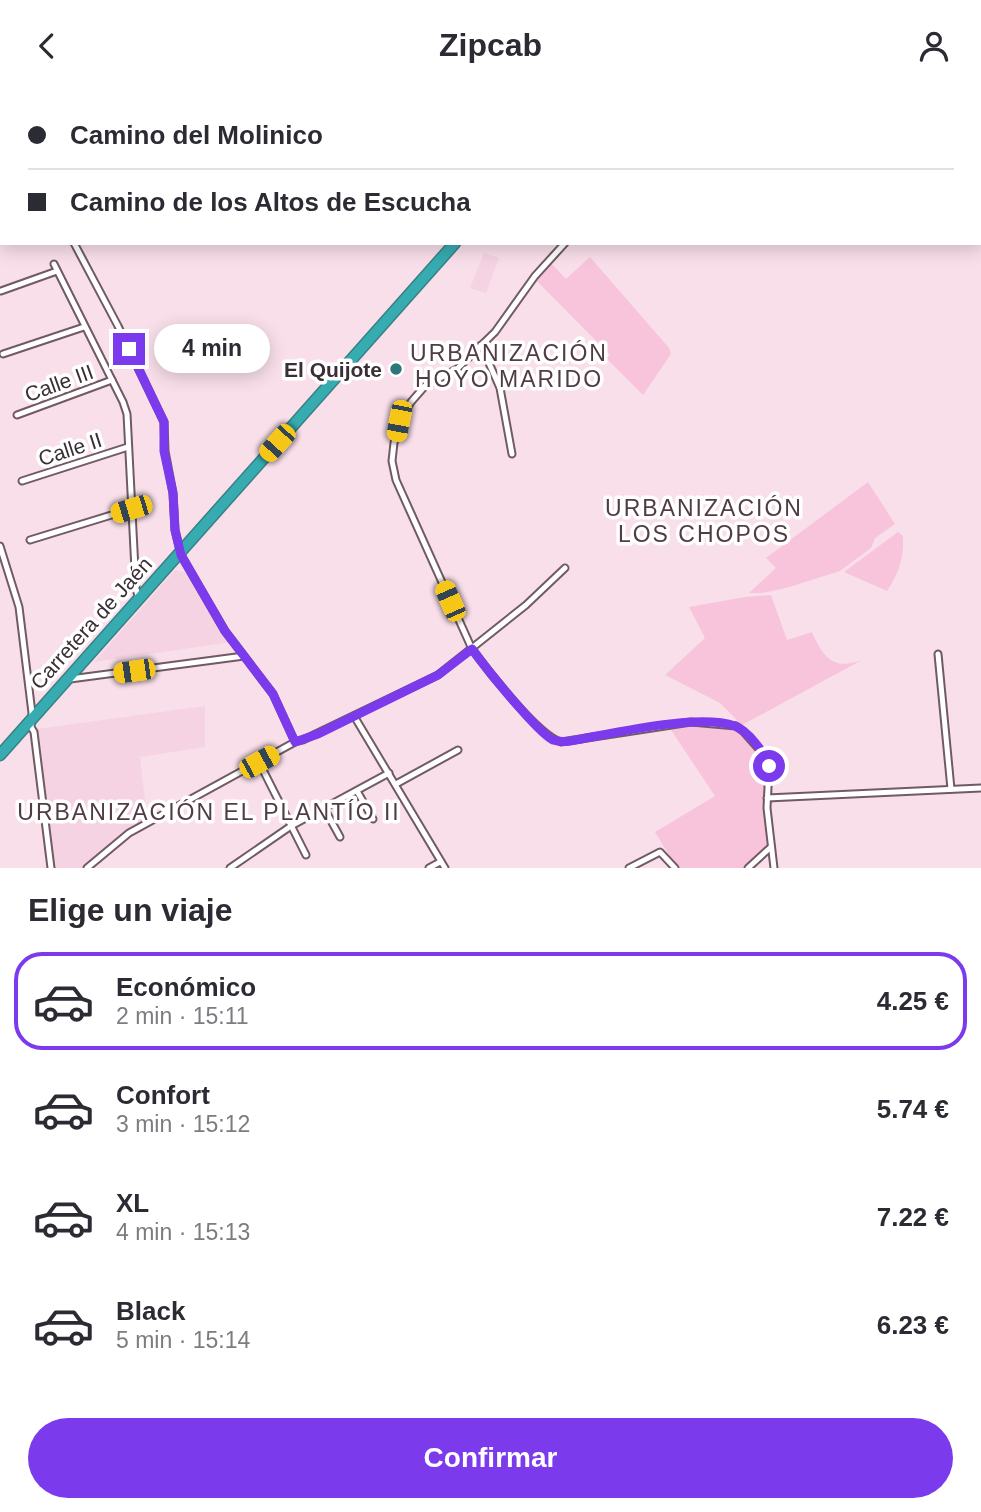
<!DOCTYPE html>
<html lang="es">
<meta charset="utf-8">
<style>
:root{--surface:#fff;--page:#f7f7f7;--text:#2b2b33;--muted:#7c7c81;--line:#e1e1e2;--accent:#7c3aed}
body{margin:0;font-family:Arial,sans-serif;background:var(--page);color:var(--text);height:100vh;display:flex;flex-direction:column;font-size:26px;white-space:nowrap}
*{box-sizing:border-box;margin:0}
p{font-size:23px;color:var(--muted)}
.icon{flex:none;width:38px;height:38px;fill:none;stroke:currentColor;stroke-width:2;stroke-linecap:round;stroke-linejoin:round}
.map{position:relative;height:777px;overflow:hidden}
.side{display:flex;flex-direction:column;background:var(--surface);flex:1}
.side>*{flex:none}
.banner{position:absolute;left:0px;top:0px;width:982px;height:154px;box-shadow:0 4px 18px #0003;display:grid;align-content:center;height:154px;padding:0 28px;background:var(--surface)}
.end{position:absolute;width:32px;height:32px;margin:-16px;border:9px solid #7c3aed;background:#fff;box-shadow:0 0 0 4px #fff}
.from{border-radius:50%}
.bubble{position:absolute;height:49px;border-radius:24px;background:var(--surface);box-shadow:0 4px 18px #0003;font-size:23px;font-weight:600;line-height:49px;text-align:center}
.car{position:absolute;width:21px;height:42px;margin:-21px -10px;border-radius:9px;box-shadow:0 0 5px 2px #0007;background:linear-gradient(#f5c518 24%,#345 0 40%,#f5c518 0 76%,#345 0 86%,#f5c518 0)}
.banner b{display:flex;align-items:center;gap:24px;height:66px;font-size:26px}
.banner b+b{border-top:2px solid var(--line)}
.banner i{width:18px;height:18px;background:var(--text)}
ul{padding:0;list-style:none}
li{display:flex;align-items:center;gap:21px;height:98px;margin:0 14px 10px;padding:0 14px;border:4px solid transparent;border-radius:28px}
li div{flex:1}
li b{display:block;font-size:26px}
li em{font-style:normal;font-weight:600}
li.current{border-color:var(--accent)}
li>.icon{width:63px;height:63px;stroke-width:1.5}
h2{padding:0 28px;font-size:32px;line-height:84px}
.primary-button{display:flex;gap:14px;margin-top:auto;padding:14px 28px}
.primary-button a{flex:1;height:80px;border-radius:42px;background:var(--accent);color:#fff;font-size:28px;font-weight:600;line-height:80px;text-align:center}
header{display:flex;justify-content:space-between;align-items:center;height:91px;padding:0 28px;background:var(--surface);font-size:32px;font-weight:600}
.map>svg:first-child{display:block}
</style>
<header><svg class="icon" aria-label="back" viewBox="0 0 24 24"><path d="M15 5l-7 7 7 7"/></svg>Zipcab<svg class="icon" aria-label="person" viewBox="0 0 24 24"><circle cx="12" cy="8" r="4"/><path d="M4 21q1-7 8-7t8 7"/></svg></header>
<div class="map">
<svg width="981" height="777" viewBox="0 0 981 777">
<rect width="100%" height="100%" fill="#f9dfea"/>
<g fill="#f5d3e2">
<polygon points="484,162 499,167 486,202 470,197"/>
<polygon points="175,479 189,482 232,551 94,571"/>
<polygon points="205,615 205,656 140,666 147,727 82,777 54,777 37,638"/>
</g>
<g fill="#f7c4dc">
<polygon points="590,166 669,257 671,263 643,304 606,267 610,264 535,188 550,171 566,188"/>
<polygon points="868,391 895,433 875,447 871,457 840,480 786,497 762,502 749,502 776,477 766,467"/>
<path d="M898 441 903 445C904 468 899 481 887 500L844 481Z"/>
<path d="M771 504 787 549 812 541C823 566 833 580 862 569L742 634 720 612 665 584 705 547 689 516 745 506Z"/>
<polygon points="687,633 702,633 737,639 762,665 768,678 765,702 768,755 746,777 677,777 655,741 715,705 669,636"/>
</g>
<g fill="none" stroke-linecap="round" stroke-linejoin="round">
<g stroke="#705a64" stroke-width="9">
<g id="street">
<polyline points="2,0 3,2"/>
<polyline points="74,152 118,235 164,331 165,360 173,402 175,439 181,464 225,540 273,603 295,651"/>
<path d="M565 152 535 185 495 241 457 278 425 295 411 311 399 330 394 352 392 370 396 389 472 558C488 580 538 644 561 651L691 631 736 635 743 640 765 665 769 675 767 717 774 777"/>
<polyline points="54,173 123,311 127,323 136,498 139,508"/>
<polyline points="1,200 57,180"/>
<polyline points="481,254 500,297 512,363"/>
<polyline points="3,263 84,236"/>
<polyline points="17,324 112,289"/>
<polyline points="22,390 128,356"/>
<polyline points="30,449 131,418"/>
<polyline points="0,455 19,516 32,622 31,636 34,641 51,777"/>
<polyline points="938,563 951,698"/>
<polyline points="70,588 244,565"/>
<polyline points="354,625 445,777"/>
<polyline points="259,671 306,764"/>
<polyline points="396,693 458,659"/>
<polyline points="357,700 373,728"/>
<polyline points="767,707 981,697"/>
<polyline points="324,717 340,746"/>
<polyline points="87,777 129,742 295,651 303,649 438,584 526,514 565,477"/>
<polyline points="230,777 291,735 389,682"/>
<polyline points="429,777 440,771"/>
<polyline points="629,777 660,761 675,777"/>
<polyline points="748,777 771,756"/>
</g>
</g>
<g stroke="#378085" stroke-width="13">
<g id="highway">
<polyline points="610,2 612,0"/>
<polyline points="0,664 455,152"/>
</g>
</g>
<use href="#street" stroke="#fff" stroke-width="5"/>
<use href="#highway" stroke="#36acb1" stroke-width="10"/>
</g>
<g fill="none" stroke-linecap="round" stroke-linejoin="round">
<path stroke="#7c3aed" stroke-width="9" d="M129 258 164 331V360L173 402 175 439 181 464 225 540 273 603 295 651 318 643 438 584 472 558C485 576 537 641 553 649 559 651 564 651 570 650 611 643 697 622 735 635 748 640 765 662 769 675"/>
</g>
<circle fill="#2d777a" stroke="#fff" stroke-width="2.5" cx="396" cy="278" r="7"/>
<g text-anchor="middle" dominant-baseline="central" stroke-width="7" stroke-linejoin="round" paint-order="stroke">
<g font-size="21" font-weight="bold" fill="#392f34" stroke="#fff" text-anchor="end">
<text x="382" y="278">El Quijote</text>
</g>
<g font-size="21" fill="#392f34" stroke="#fff">
<text transform="translate(59 292) rotate(-20)">Calle III</text>
<text transform="translate(70 358) rotate(-18)">Calle II</text>
<text transform="translate(91 532) rotate(-48)">Carretera de Jaén</text>
</g>
<g font-size="23" letter-spacing="2" fill="#513c46" stroke="#fff">
<text x="509" y="262">URBANIZACIÓN<tspan x="509" dy="26">HOYO MARIDO</tspan></text>
<text x="704" y="417">URBANIZACIÓN<tspan x="704" dy="26">LOS CHOPOS</tspan></text>
<text x="209" y="721">URBANIZACIÓN EL PLANTÍO II</text>
</g>
</g>
</svg>
<i class="end from" style="left:769px;top:675px"></i>
<i class="end" style="left:129px;top:258px"></i>
<div class="bubble" style="left:154px;top:233px;width:116px">4 min</div>
<i class="car" style="left:399px;top:330px;rotate:191deg"></i>
<i class="car" style="left:277px;top:352px;rotate:222deg"></i>
<i class="car" style="left:131px;top:418px;rotate:253deg"></i>
<i class="car" style="left:450px;top:510px;rotate:336deg"></i>
<i class="car" style="left:134px;top:580px;rotate:262deg"></i>
<i class="car" style="left:259px;top:671px;rotate:61deg"></i>
<div class="banner">
<b><i class="from"></i>Camino del Molinico</b>
<b><i></i>Camino de los Altos de Escucha</b>
</div>
</div>
<section class="side">
<h2>Elige un viaje</h2>
<ul>
<li class="current"><svg class="icon" aria-label="car" viewBox="0 0 24 24"><path d="M5 17H2v-5l4-1 3-4h7l3 4 3 1v5h-3M9 17h6M6 11h13"/><circle cx="7" cy="17" r="2"/><circle cx="17" cy="17" r="2"/></svg><div><b>Económico</b><p>2 min · 15:11</p></div><em>4.25 €</em></li>
<li><svg class="icon" aria-label="car" viewBox="0 0 24 24"><path d="M5 17H2v-5l4-1 3-4h7l3 4 3 1v5h-3M9 17h6M6 11h13"/><circle cx="7" cy="17" r="2"/><circle cx="17" cy="17" r="2"/></svg><div><b>Confort</b><p>3 min · 15:12</p></div><em>5.74 €</em></li>
<li><svg class="icon" aria-label="car" viewBox="0 0 24 24"><path d="M5 17H2v-5l4-1 3-4h7l3 4 3 1v5h-3M9 17h6M6 11h13"/><circle cx="7" cy="17" r="2"/><circle cx="17" cy="17" r="2"/></svg><div><b>XL</b><p>4 min · 15:13</p></div><em>7.22 €</em></li>
<li><svg class="icon" aria-label="car" viewBox="0 0 24 24"><path d="M5 17H2v-5l4-1 3-4h7l3 4 3 1v5h-3M9 17h6M6 11h13"/><circle cx="7" cy="17" r="2"/><circle cx="17" cy="17" r="2"/></svg><div><b>Black</b><p>5 min · 15:14</p></div><em>6.23 €</em></li>
</ul>
<div class="primary-button"><a>Confirmar</a></div>
</section>
